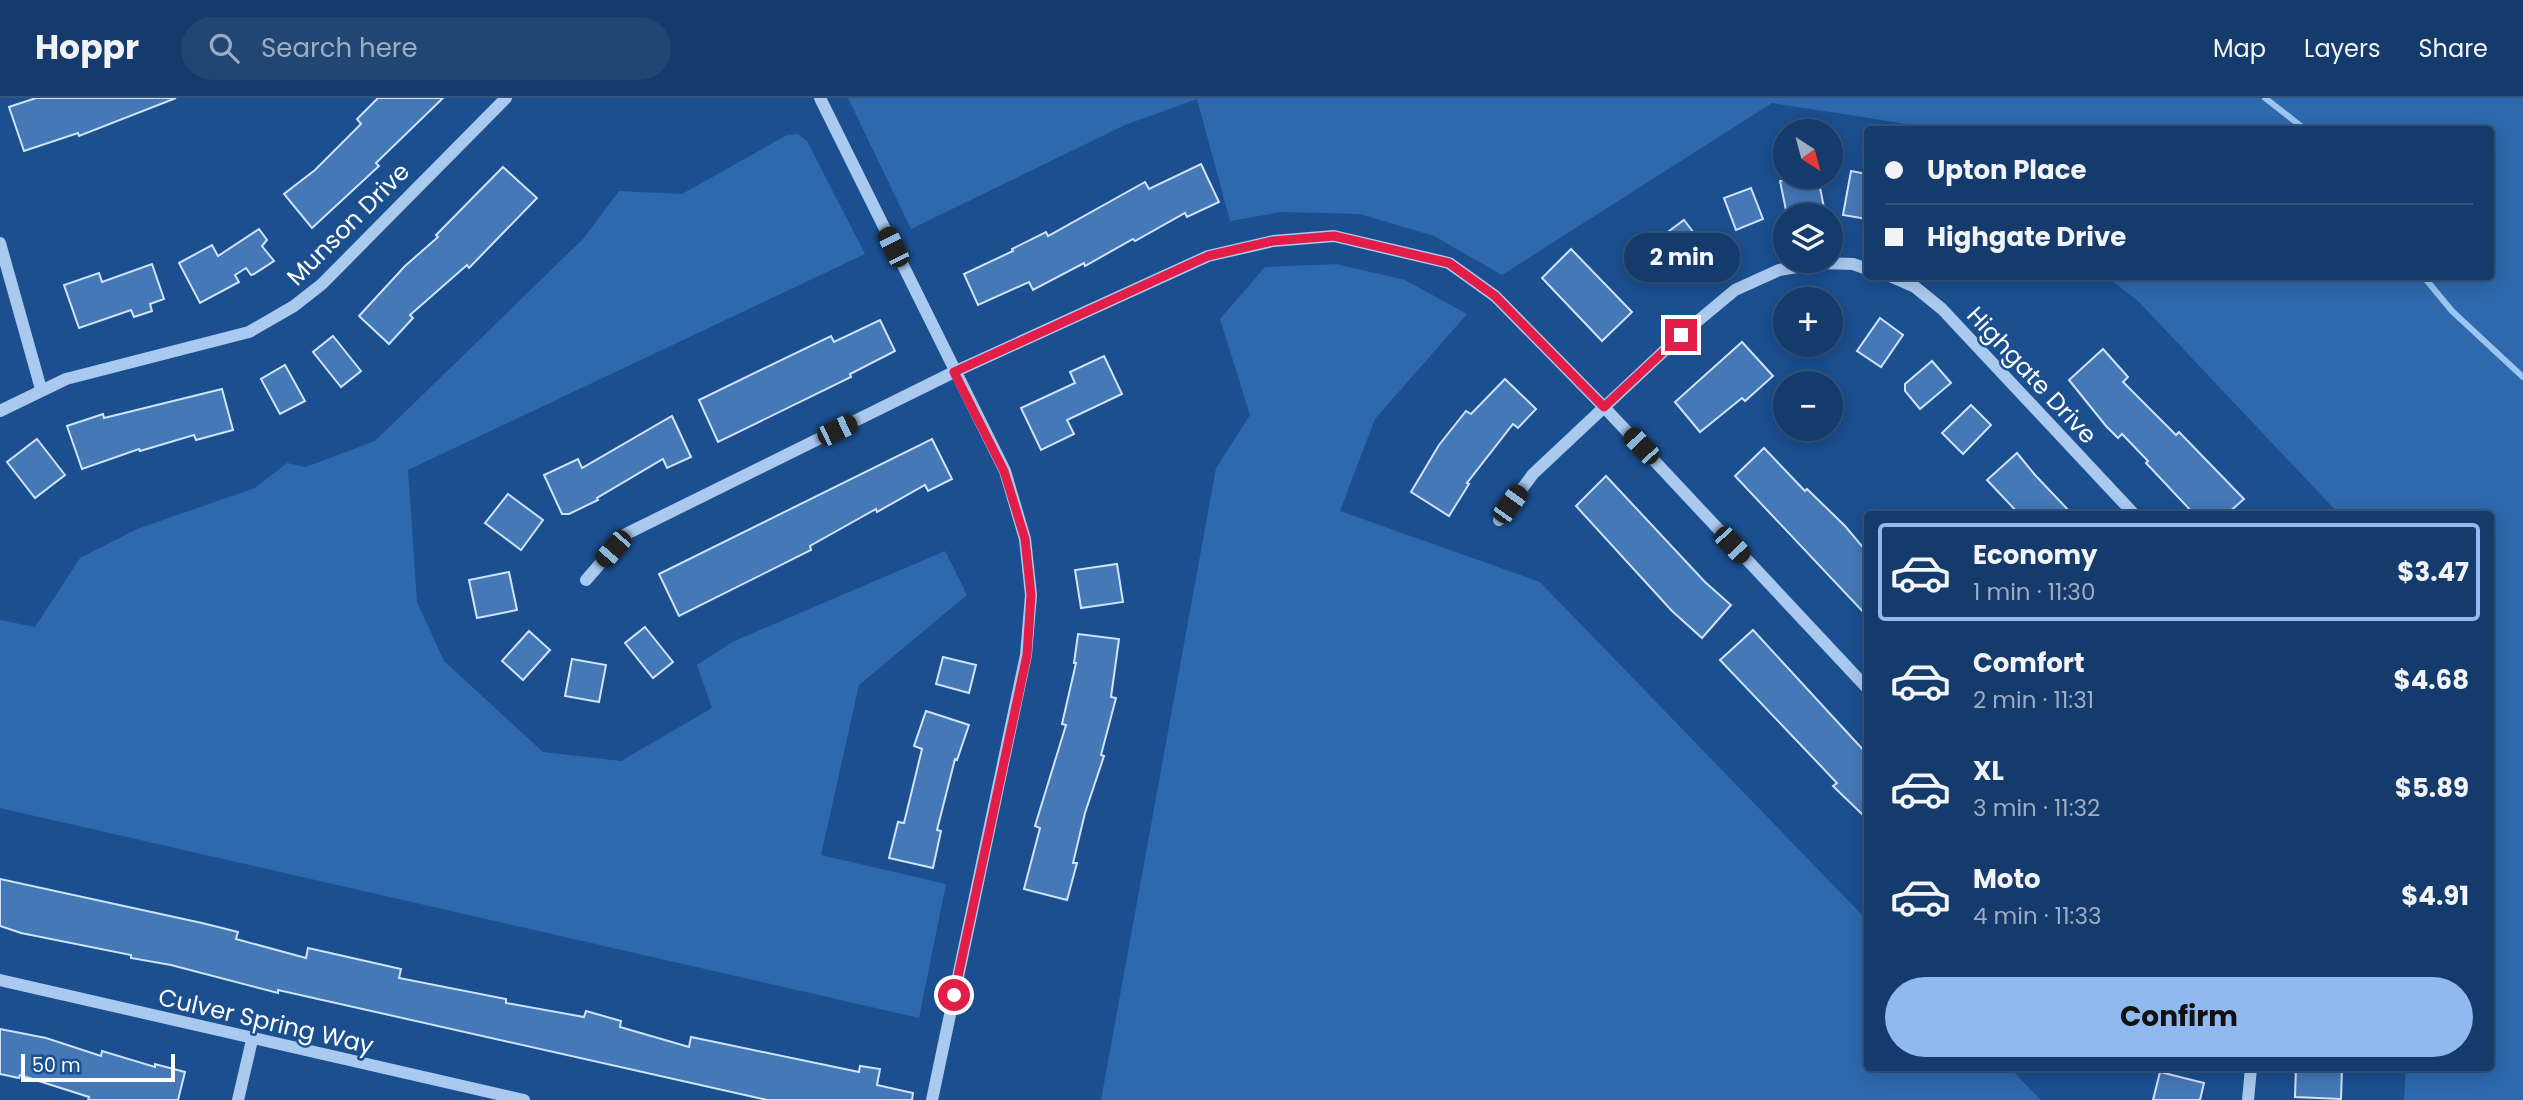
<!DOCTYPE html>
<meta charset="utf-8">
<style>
:root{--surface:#143b6b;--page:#214673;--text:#f1f3f6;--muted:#9dadc1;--line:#33557e;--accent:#90b9f0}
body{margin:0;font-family:Poppins,sans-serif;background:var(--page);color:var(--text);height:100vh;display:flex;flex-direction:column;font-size:26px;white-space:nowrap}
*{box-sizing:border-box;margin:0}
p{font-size:23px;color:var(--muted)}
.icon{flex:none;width:38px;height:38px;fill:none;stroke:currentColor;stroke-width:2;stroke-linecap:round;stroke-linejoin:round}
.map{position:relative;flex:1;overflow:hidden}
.side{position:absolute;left:1864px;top:413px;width:630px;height:560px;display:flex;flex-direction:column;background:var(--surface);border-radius:7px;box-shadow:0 4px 18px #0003,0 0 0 2px var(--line)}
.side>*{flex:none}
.guide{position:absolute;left:1864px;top:28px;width:630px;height:154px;border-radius:7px;box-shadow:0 4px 18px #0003,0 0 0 2px var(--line);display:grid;align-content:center;height:154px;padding:0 21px;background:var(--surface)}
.needle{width:46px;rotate:144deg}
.tools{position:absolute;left:1773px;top:21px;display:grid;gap:14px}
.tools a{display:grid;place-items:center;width:70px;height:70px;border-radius:50%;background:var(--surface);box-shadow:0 4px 18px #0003,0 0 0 2px var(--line);font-size:35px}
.scale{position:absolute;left:21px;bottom:18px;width:154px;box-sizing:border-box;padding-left:7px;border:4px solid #fff;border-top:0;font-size:19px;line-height:24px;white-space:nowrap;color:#fff;-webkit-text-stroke:5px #1b4f8f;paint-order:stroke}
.end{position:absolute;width:32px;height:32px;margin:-16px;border:9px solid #e11d48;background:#fff;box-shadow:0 0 0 4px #fff}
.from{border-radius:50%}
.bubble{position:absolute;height:49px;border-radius:24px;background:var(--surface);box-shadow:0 4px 18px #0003,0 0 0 2px var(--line);font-size:23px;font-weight:700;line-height:49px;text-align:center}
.car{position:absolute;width:21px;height:42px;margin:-21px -10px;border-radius:9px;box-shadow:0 0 5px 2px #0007;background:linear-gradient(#222 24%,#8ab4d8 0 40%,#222 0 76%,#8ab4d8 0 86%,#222 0)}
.guide b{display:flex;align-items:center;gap:24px;height:66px;font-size:26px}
.guide b+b{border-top:2px solid var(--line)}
.guide i{width:18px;height:18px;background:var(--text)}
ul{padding:12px 0 0;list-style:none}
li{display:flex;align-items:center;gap:21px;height:98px;margin:0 14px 10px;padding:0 7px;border:4px solid transparent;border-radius:7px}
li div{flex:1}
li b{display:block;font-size:26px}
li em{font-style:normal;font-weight:700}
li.current{border-color:var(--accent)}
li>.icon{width:63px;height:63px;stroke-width:1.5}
.cta{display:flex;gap:14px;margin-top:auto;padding:14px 21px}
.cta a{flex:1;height:80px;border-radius:42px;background:var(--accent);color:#111;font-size:28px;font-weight:700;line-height:80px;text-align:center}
header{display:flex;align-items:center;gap:42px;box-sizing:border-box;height:98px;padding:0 35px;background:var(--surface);border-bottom:2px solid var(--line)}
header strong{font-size:33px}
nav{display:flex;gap:38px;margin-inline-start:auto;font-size:24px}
.search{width:490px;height:63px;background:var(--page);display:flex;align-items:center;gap:18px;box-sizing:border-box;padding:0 24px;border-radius:38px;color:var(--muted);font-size:26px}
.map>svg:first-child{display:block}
</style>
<header>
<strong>Hoppr</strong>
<div class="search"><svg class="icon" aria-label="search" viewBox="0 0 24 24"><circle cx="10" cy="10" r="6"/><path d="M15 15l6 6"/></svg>Search here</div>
<nav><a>Map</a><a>Layers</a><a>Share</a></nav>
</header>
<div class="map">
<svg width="2523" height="1002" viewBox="0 0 2523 1002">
<rect width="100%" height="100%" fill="#1b4f8f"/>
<g fill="#2e69ad">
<polygon points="848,0 2523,0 2523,1002 2404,1002 2406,970 2490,970 2490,416 2339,416 2138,203 2107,179 2490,178 2490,32 1920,32 1914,27 1772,5 1502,177 1434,138 1360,116 1282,114 1230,123 1197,1 1125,27 911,131"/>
<polygon points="798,36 807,43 865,156 408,372 417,504 444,563 543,654 621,663 712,610 697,567 732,544 945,453 967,497 859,587 821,757 946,786 919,920 0,710 0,522 35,529 80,460 137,431 255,390 287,365 306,369 375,343 583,141 619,93 682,96 787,37"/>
<polygon points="1336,166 1405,182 1467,216 1375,321 1340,413 1540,484 1867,822 1867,970 2010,970 2041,1002 1101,1002 1216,370 1250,317 1220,221 1265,169"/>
</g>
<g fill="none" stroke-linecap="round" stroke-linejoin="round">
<g stroke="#9cc4f0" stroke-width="6">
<polyline points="2265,0 2306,32"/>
<polyline points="2423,178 2452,213 2523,279"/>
</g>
</g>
<g fill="#4478b7" stroke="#cfe3fa" stroke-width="2">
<polygon points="36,0 176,0 79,38 78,35 24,53 9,9"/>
<polygon points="378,0 443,0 376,65 379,68 312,130 284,96 315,72 361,26 357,21"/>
<polygon points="1201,66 1219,104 1187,119 1185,115 1135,143 1133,141 1085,168 1084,165 1033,192 1029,184 978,207 964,176 1013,153 1012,151 1046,134 1048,138 1145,84 1149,91"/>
<polygon points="503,69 537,100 469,170 467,167 410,217 413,220 389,246 359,218 405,168 438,139 436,137"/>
<polygon points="1851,73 1867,76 1867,121 1843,117"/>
<polygon points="1801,79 1818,79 1825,115 1787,117 1780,83"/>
<polygon points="1751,90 1763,121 1736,132 1724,100"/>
<polygon points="1684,122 1704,148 1682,166 1661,139"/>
<polygon points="259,131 267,142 262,148 274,163 254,176 251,177 246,170 235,177 239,184 200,205 179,165 212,147 218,158"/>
<polygon points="1571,151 1632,214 1602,243 1542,180"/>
<polygon points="152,166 164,201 150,206 152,213 134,219 131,212 79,230 64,187 99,175 102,184"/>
<polygon points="1880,220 1903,237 1881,269 1857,253"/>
<polygon points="880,222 895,253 850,276 851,279 718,344 699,302 831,238 834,244"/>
<polygon points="333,238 361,273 341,289 313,254"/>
<polygon points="1742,244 1773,278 1745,303 1742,300 1700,334 1675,304"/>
<polygon points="2103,251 2128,279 2123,284 2176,337 2179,334 2244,401 2227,416 2194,416 2146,365 2148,363 2122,336 2118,340 2106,328 2069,282"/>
<polygon points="1104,258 1122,296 1067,322 1074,336 1041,352 1021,310 1075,285 1070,274"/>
<polygon points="1932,263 1951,285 1920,311 1905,293 1905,286"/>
<polygon points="285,267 305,303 280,316 261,281"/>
<polygon points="1505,281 1536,311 1518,330 1513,326 1467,385 1469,386 1449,418 1411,394 1439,347 1466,313 1471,316"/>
<polygon points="222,291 233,332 196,342 194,337 140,353 139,351 82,371 67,328 103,316 104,320"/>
<polygon points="1971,307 1991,327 1963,356 1942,335"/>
<polygon points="672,318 691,359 667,370 663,361 597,400 598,402 569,416 562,416 544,377 578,361 582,370"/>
<polygon points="37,341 65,377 35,400 7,364"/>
<polygon points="932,341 952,381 928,393 925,387 877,414 876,411 810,448 811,452 679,518 659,476"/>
<polygon points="1764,350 1805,393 1807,391 1845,428 1867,454 1867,518 1735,378"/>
<polygon points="2017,355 2035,377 2072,416 2019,416 1987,382"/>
<polygon points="1606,378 1705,484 1731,507 1702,540 1672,513 1576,408"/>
<polygon points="508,396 543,422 521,452 485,425"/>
<polygon points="1117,466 1123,504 1081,510 1075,472"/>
<polygon points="509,474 517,512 477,520 469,482"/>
<polygon points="645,529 673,564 653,580 625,545"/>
<polygon points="1753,532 1867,656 1867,721 1833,688 1837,685 1720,562"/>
<polygon points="529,533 550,552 523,582 502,563"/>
<polygon points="1078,536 1119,541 1111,599 1116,600 1101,657 1104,658 1085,715 1073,765 1077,765 1067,802 1024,791 1040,730 1035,728 1066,627 1062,626 1076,565 1074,565"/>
<polygon points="943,559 976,567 969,595 936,586"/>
<polygon points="572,561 606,567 599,604 565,598"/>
<polygon points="926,613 969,627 957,662 955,661 937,732 941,733 933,770 889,760 898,724 904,725 922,651 914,648"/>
<polygon points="0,781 202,825 238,834 236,841 306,860 308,850 401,871 399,880 506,901 506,905 584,919 586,913 621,923 620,929 689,949 691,939 859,974 860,968 880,971 877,987 913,995 912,1002 767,1002 278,892 278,895 171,867 131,860 131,857 21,835 0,828"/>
<polygon points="0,931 46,940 101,958 102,953 155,969 155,966 185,974 178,1002 88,1002 89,999 20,977 19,980 0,976"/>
<polygon points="2296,970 2342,970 2341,1001 2295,999"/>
<polygon points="2160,974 2204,985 2200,1002 2153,1002"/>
</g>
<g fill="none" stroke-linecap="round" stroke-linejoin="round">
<g stroke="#a9c9ee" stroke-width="12">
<polyline points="820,0 1005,373 1025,441 1031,497 1026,557 932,1002"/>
<polyline points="0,145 41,291"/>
<polyline points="1890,178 1915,189 1942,211 2134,416"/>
<polyline points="0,313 66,281 249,234 294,208 322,186 506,0"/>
<polyline points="1499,422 1533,376 1681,237 1735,192 1779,172 1820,165 1853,166 1867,171"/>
<polyline points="586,482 626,436 954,274 1208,158 1273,143 1334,138 1449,165 1495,198 1604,309 1867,590"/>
<polyline points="0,882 524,1002"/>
<polyline points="238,1002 252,942"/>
<polyline points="2248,1002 2251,970"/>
</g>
</g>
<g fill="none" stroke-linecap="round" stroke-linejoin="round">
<polyline stroke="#e11d48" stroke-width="9" points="954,897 1027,557 1031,497 1025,441 1004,373 954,274 1208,158 1273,143 1334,138 1449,165 1495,198 1604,309 1681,237"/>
</g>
<g text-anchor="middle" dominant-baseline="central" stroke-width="5" stroke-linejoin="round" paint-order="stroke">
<g font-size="24" fill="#fff" stroke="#1b4f8f">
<text transform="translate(348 126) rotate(-45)">Munson Drive</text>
<text transform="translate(2032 277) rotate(47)">Highgate Drive</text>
<text transform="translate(266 923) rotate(13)">Culver Spring Way</text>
</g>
</g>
</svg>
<div class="tools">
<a><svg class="needle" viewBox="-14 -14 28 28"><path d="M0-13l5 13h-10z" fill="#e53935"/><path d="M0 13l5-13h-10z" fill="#9dadc1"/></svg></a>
<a><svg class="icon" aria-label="layers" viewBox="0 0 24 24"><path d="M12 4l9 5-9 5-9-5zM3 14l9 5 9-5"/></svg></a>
<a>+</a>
<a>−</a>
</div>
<div class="scale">50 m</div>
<i class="end from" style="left:954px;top:897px"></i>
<i class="end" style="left:1681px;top:237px"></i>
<div class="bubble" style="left:1624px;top:135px;width:116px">2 min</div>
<i class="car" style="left:893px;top:149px;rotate:334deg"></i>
<i class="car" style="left:837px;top:332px;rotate:64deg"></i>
<i class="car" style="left:1641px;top:348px;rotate:317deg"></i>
<i class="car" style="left:1510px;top:406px;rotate:36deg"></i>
<i class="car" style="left:1732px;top:447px;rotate:137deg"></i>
<i class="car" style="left:613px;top:451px;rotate:221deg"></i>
<div class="guide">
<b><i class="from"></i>Upton Place</b>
<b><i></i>Highgate Drive</b>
</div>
<section class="side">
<ul>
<li class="current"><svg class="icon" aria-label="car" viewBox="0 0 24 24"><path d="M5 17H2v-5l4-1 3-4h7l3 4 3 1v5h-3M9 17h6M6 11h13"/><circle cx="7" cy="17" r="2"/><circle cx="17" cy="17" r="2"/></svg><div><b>Economy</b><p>1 min · 11:30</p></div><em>$3.47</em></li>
<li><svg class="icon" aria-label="car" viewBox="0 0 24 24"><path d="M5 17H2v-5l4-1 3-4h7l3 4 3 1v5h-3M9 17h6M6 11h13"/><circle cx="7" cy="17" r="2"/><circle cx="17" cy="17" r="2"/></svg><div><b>Comfort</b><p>2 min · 11:31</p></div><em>$4.68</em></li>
<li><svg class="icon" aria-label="car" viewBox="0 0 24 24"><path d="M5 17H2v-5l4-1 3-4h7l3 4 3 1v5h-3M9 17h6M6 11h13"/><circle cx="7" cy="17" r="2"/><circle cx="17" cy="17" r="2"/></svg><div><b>XL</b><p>3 min · 11:32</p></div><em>$5.89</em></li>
<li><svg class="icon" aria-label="car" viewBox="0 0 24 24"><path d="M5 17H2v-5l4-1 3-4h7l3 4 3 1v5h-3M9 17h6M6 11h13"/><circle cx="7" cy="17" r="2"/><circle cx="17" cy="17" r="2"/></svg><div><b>Moto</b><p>4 min · 11:33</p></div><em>$4.91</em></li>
</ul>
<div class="cta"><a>Confirm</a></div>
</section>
</div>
